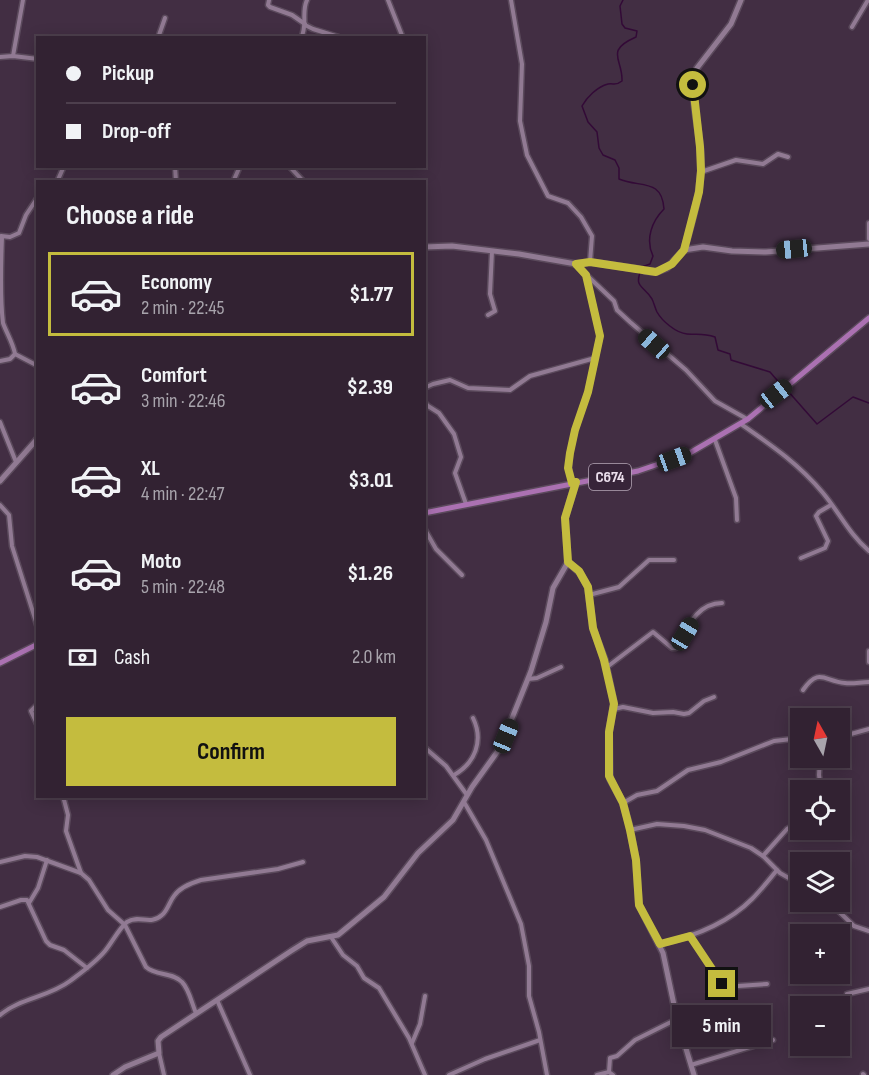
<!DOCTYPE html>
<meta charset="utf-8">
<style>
:root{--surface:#322232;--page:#3d2f3e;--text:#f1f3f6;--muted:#a8a4ac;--line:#4d3f4d;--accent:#c4bc3e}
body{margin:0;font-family:"Sofia Sans Condensed",sans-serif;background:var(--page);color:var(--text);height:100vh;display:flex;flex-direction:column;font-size:22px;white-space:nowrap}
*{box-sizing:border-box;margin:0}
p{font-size:20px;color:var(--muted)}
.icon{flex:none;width:33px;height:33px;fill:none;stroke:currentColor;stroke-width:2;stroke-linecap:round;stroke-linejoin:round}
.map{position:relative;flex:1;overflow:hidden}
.drawer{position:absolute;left:36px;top:180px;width:390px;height:618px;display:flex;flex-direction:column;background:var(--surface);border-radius:0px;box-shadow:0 3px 15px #0003,0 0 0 2px var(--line)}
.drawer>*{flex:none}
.top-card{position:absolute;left:36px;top:36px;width:390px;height:132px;border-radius:0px;box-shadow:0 3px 15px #0003,0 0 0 2px var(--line);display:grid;align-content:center;height:132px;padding:0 30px;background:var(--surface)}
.needle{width:39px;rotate:351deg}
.controls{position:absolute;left:790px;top:708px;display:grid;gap:12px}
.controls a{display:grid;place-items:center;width:60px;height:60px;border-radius:0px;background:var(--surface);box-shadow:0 3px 15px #0003,0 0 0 2px var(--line);font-size:30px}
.end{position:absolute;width:27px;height:27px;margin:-14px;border:8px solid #c4bc3e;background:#111;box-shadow:0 0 0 3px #111}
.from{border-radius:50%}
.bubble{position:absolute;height:42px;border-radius:0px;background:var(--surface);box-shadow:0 3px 15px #0003,0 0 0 2px var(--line);font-size:20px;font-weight:700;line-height:42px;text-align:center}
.car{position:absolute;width:18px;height:36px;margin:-18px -9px;border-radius:8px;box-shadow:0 0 4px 2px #0007;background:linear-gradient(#222 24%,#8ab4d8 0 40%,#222 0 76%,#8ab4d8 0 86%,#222 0)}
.top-card b{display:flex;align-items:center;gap:21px;height:57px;font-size:22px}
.top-card b+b{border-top:2px solid var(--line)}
.top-card i{width:15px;height:15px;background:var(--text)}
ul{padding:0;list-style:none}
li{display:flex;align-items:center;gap:18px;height:84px;margin:0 12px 9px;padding:0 18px;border:3px solid transparent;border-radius:0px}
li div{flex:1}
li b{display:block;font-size:22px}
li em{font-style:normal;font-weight:700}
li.active{border-color:var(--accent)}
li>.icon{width:54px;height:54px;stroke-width:1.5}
h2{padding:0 30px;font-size:27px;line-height:72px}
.pay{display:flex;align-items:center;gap:15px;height:66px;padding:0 30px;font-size:22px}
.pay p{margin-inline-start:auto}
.primary-button{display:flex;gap:12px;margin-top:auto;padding:12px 30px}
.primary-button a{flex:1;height:69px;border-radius:0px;background:var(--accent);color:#111;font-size:24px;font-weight:700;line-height:69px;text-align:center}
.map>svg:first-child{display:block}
</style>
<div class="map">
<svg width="869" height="1075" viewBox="0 0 869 1075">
<rect width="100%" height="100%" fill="#422e43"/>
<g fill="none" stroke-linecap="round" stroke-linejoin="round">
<g stroke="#330a37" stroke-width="1.5">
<path d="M623 0 620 6 622 24 625 28 637 31 636 37C604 51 623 59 622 81 616 86 614 83 608 84 597 87 587 97 582 106L588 122 597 132 599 148 603 155 615 160 619 168V179C640 188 662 178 664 209 652 221 645 239 653 256L650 264 642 267C633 289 643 284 652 299 654 303 655 308 657 312 662 321 676 333 687 334 698 335 703 333 715 337L718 350 730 354 731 360 770 372 783 387"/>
<polyline points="787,390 817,424 853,397 869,403"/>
</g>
<g stroke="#5b4a5c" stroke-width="7">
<g id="street">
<polyline points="269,0 268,5 270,7 292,15 305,24"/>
<polyline points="388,0 403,38"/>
<polyline points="511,0 522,64 520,121 527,155 548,196 568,203 581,217 592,236 590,262"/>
<polyline points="305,25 313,29 342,38"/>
<polyline points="852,27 868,0"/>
<polyline points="158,38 165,18"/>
<path d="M301 38C308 25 301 12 307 0"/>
<polyline points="13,56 23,0"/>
<polyline points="0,57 13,56 38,59"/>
<polyline points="175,166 176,182"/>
<polyline points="289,166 304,182"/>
<polyline points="701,172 736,160 763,164 778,154 788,157"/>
<polyline points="57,182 64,166"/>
<polyline points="233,182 240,166"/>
<polyline points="869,223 869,239"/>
<polyline points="1,236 10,237 19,233 26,215 38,197"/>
<path d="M2 237C1 262 0 299 3 323 7 334 13 343 15 354L38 366"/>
<polyline points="576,265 614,301 617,310 630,322 686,370 715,401 747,419"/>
<polyline points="488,315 495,311 490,294 492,251"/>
<polyline points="0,361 10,359 15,354"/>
<polyline points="424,388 433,384 450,380 468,388 510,390 530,376 595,358"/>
<polyline points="424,402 428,406 439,413 454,434 461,457 455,473 466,504"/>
<polyline points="0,422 16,462"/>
<path d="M741 424C771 445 799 464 823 493 839 512 849 534 869 551"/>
<polyline points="715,440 736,498 737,520"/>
<polyline points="572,483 569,468 570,453 575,430 588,392 600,336 586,275"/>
<polyline points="0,505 9,515 12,546 38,628"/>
<polyline points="424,528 436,549 462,575"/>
<polyline points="801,558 825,548 828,541 816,516 819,512 831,505"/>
<polyline points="589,595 619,587 649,560 674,560"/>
<polyline points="869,651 869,662"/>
<path d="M607 667 653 632 672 648H676C687 629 696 603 722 603"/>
<polyline points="528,679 537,678 561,667"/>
<path d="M803 690C819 667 824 681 845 683 853 684 861 682 869 682"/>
<polyline points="38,704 31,711 38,726"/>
<polyline points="614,709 623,707 653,713 673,712 684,714 689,713 704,701 714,697"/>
<polyline points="840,737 869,729"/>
<polyline points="424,747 446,766 467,795"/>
<polyline points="820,758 819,775 821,790"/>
<path d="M454 775C475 763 484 741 473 718"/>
<polyline points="63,796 68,815 66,831 81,873"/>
<polyline points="464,802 486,840 521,924 529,966 529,996 539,1032 547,1075"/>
<polyline points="623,803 637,795 657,791 688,770 721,762 774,741 801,738"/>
<polyline points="630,830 657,824 684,826 705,830 751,848 763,856 780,873 801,885"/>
<polyline points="763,856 787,829 801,821"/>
<path d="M0 862 25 856 37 857 81 873 89 880 108 910 125 925 146 967C156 976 173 972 182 982 189 989 192 1004 196 1013"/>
<polyline points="829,902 854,926 869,931"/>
<polyline points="29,903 38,888 47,860"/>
<polyline points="0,907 21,900 27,900 46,941 50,945 64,950 87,968"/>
<polyline points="690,936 722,984 738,986 767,984"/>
<polyline points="331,937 343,955 357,966 364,978 379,988 409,1038 425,1075"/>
<path d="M660 944C692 937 728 923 752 899 761 890 769 880 777 870"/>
<polyline points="847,994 869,989"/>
<polyline points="217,1000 250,1075"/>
<path d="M0 1015C20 998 49 997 70 981 82 972 95 963 105 951 111 944 120 927 127 922 139 914 150 926 162 915 168 910 169 902 174 896 180 887 191 883 201 880L278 869 303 862"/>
<polyline points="412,1043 420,1024 425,996"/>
<polyline points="159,1053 164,1075"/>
<polyline points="691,1065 773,1040"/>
<polyline points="863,1074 864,1075"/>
<polyline points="449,1075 485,1059 540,1040"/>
<polyline points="597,1075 609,1072"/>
<polyline points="613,1075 609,1072 610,1058 617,1056 635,1040 677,1019"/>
</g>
</g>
<g stroke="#5b4a5c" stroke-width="8">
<g id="secondary">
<polyline points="424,247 452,246 519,254 576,264 590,262 638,269"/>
<path d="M684 250C692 221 702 191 701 160 701 133 691 105 693 77L697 68 731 24 741 0"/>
<polyline points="645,271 656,272 667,268 684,250 703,247 732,251 766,252 869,244"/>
<polyline points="0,481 38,438"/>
<polyline points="568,562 580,573 588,587 593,629 605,660 614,703 609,732 610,779 623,803 629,824 636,860 639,905 663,953 677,1019 694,1075"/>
<polyline points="113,1075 125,1067 159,1053 158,1041 161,1037 291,951 307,941 338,935 384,897 418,853 453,820 472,787 500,748 531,671 546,622 553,588 568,562 565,518 576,482"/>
</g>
</g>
<g stroke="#5b4a5c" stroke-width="8">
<g id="primary">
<polyline points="424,513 638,471 688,454 748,419 869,318"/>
<polyline points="0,663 38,644"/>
</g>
</g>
<use href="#street" stroke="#917a93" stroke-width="4"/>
<use href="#secondary" stroke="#917a93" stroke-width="5"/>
<use href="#primary" stroke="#ab71b2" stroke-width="5"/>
</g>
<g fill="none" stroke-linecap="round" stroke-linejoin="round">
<polyline stroke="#c4bc3e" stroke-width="8" points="693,85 700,147 701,171 699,192 684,250 672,264 656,272 590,262 576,264 586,275 600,336 588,392 575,430 570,453 568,468 572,483 576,482 565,518 568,562 579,571 588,587 593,628 604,660 614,704 609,732 609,776 623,803 630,830 636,860 639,905 660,944 690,936 722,984"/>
</g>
<g text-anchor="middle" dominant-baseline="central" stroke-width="4.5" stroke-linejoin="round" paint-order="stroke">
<rect fill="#372439" stroke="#b5a6b6" stroke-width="1.5" x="589" y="464" width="42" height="26" rx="4.5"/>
<g font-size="16" font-weight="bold" fill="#ebdeec">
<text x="610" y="477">C674</text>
</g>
</g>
</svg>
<div class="controls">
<a><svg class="needle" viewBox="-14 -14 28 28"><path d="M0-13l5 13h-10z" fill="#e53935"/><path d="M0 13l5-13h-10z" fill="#a8a4ac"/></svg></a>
<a><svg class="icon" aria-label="locate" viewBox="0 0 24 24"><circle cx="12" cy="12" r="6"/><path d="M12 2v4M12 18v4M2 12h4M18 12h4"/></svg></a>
<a><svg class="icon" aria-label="layers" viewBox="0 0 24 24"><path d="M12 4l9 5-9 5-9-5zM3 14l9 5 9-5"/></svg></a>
<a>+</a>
<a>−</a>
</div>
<i class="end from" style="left:693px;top:85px"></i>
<i class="end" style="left:722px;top:984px"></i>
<div class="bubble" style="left:672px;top:1005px;width:99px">5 min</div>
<i class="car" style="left:794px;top:249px;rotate:264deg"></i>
<i class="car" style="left:654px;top:344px;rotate:311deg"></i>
<i class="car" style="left:776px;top:394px;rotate:52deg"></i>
<i class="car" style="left:674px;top:459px;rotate:70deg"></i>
<i class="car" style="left:685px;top:634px;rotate:31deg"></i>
<i class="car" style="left:506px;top:736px;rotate:22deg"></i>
<div class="top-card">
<b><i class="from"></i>Pickup</b>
<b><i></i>Drop-off</b>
</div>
<section class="drawer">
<h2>Choose a ride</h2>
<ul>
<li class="active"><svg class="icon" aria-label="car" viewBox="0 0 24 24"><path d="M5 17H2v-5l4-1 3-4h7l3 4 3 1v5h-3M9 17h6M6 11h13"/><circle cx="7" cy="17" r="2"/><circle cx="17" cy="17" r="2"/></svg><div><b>Economy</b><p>2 min · 22:45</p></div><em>$1.77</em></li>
<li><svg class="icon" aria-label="car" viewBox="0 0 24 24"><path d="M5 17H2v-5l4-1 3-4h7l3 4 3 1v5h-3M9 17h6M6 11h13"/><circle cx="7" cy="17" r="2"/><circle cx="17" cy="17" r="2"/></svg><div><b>Comfort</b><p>3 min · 22:46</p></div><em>$2.39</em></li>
<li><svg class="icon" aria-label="car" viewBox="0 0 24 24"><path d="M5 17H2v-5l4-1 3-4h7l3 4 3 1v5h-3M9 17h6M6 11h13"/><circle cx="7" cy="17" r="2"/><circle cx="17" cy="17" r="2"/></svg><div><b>XL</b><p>4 min · 22:47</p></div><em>$3.01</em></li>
<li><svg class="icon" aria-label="car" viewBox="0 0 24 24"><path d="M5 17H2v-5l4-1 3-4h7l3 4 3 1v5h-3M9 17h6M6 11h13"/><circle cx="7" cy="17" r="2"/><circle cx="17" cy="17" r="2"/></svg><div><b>Moto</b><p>5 min · 22:48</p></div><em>$1.26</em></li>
</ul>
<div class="pay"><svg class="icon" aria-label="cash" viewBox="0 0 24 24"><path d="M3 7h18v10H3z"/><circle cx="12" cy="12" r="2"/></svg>Cash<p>2.0 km</p></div>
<div class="primary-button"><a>Confirm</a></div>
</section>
</div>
